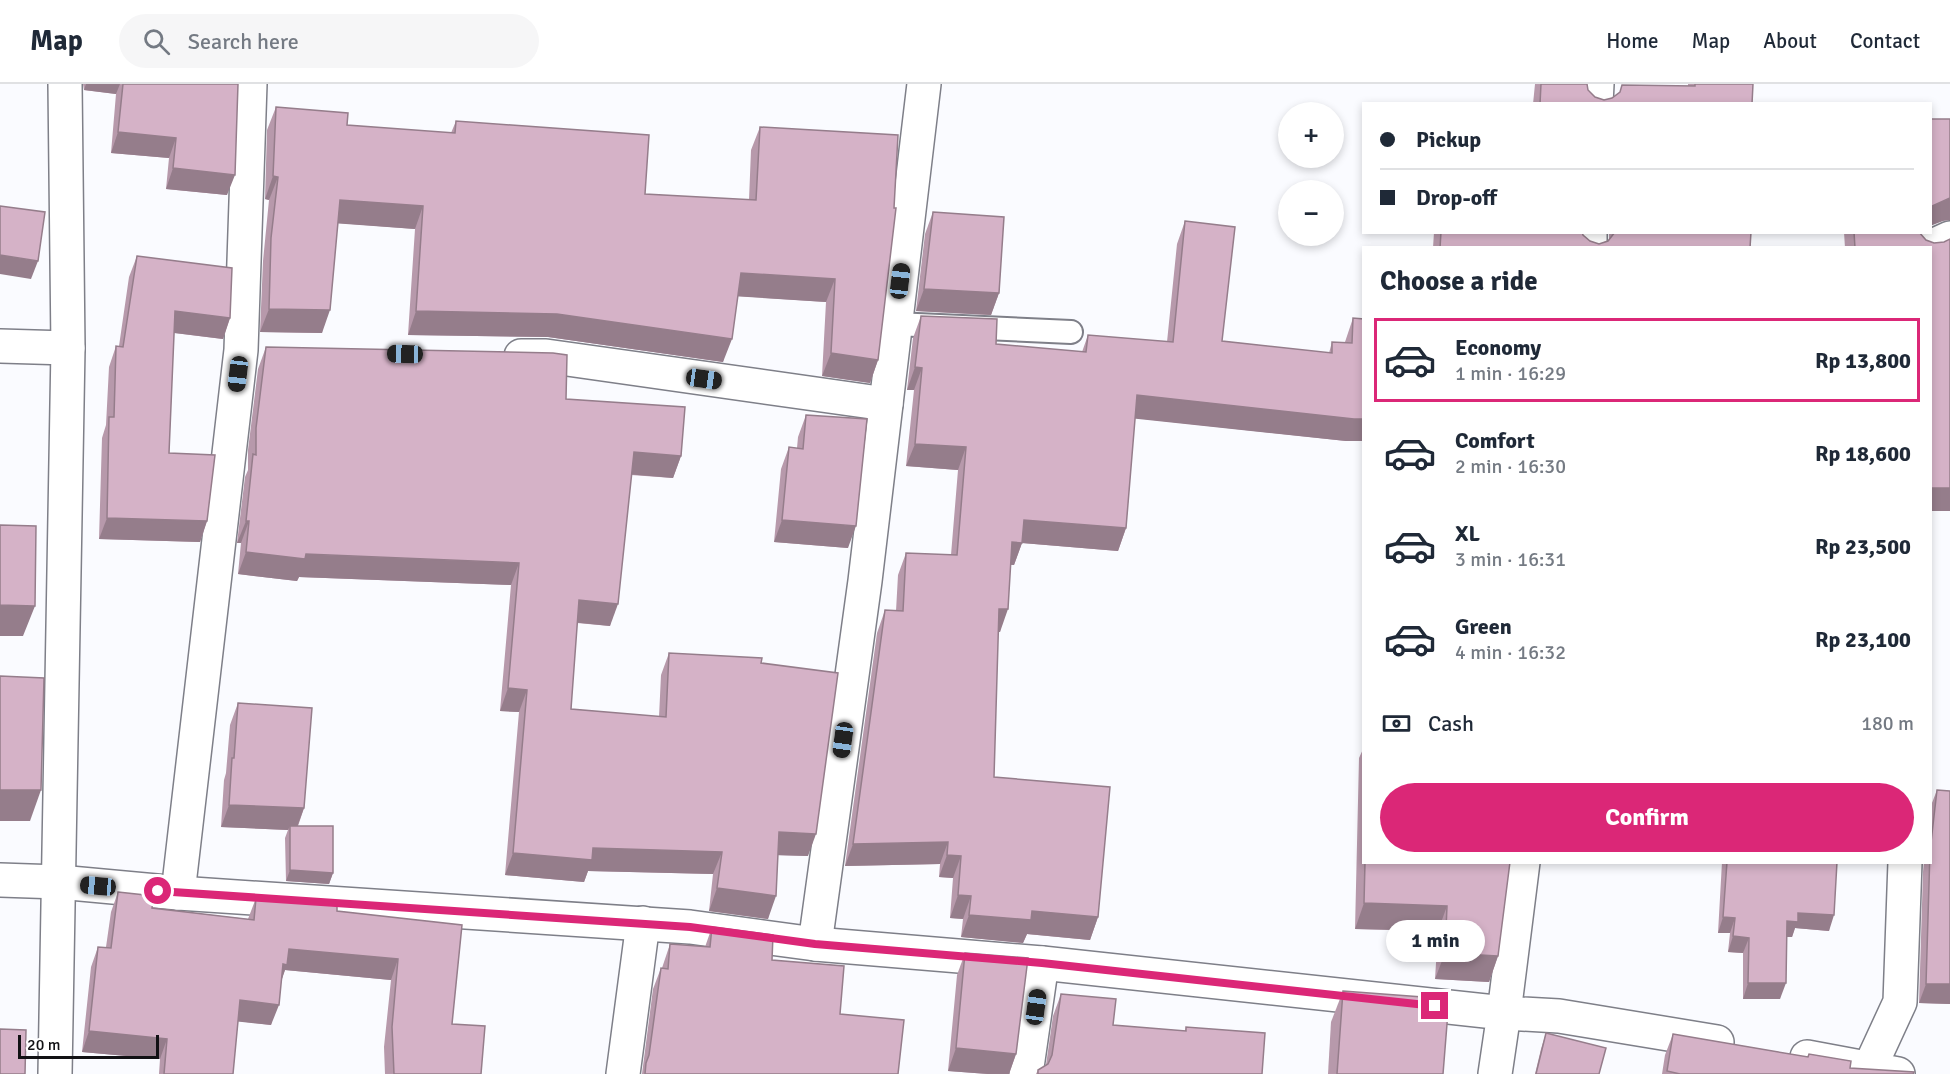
<!DOCTYPE html>
<meta charset="utf-8">
<style>
:root{--surface:#fff;--page:#f6f6f7;--text:#1f2937;--muted:#747a83;--line:#e0e1e3;--accent:#db2777}
body{margin:0;font-family:Signika,sans-serif;background:var(--page);color:var(--text);height:100vh;display:flex;flex-direction:column;font-size:22px;white-space:nowrap}
*{box-sizing:border-box;margin:0}
p{font-size:20px;color:var(--muted)}
.icon{flex:none;width:33px;height:33px;fill:none;stroke:currentColor;stroke-width:2;stroke-linecap:round;stroke-linejoin:round}
.map{position:relative;flex:1;overflow:hidden}
.details{position:absolute;left:1362px;top:162px;width:570px;height:618px;display:flex;flex-direction:column;background:var(--surface);border-radius:0px;box-shadow:0 3px 9px #0003}
.details>*{flex:none}
.top-card{position:absolute;left:1362px;top:18px;width:570px;height:132px;border-radius:0px;box-shadow:0 3px 9px #0003;display:grid;align-content:center;height:132px;padding:0 18px;background:var(--surface)}
.controls{position:absolute;left:1278px;top:18px;display:grid;gap:12px}
.controls a{display:grid;place-items:center;width:66px;height:66px;border-radius:50%;background:var(--surface);box-shadow:0 3px 9px #0003;font-size:30px}
.scale{position:absolute;left:18px;bottom:15px;width:141px;box-sizing:border-box;padding-left:6px;border:3px solid #111114;border-top:0;font-size:16px;line-height:21px;white-space:nowrap;color:#111114;-webkit-text-stroke:4px #fff;paint-order:stroke}
.end{position:absolute;width:27px;height:27px;margin:-14px;border:8px solid #db2777;background:#fff;box-shadow:0 0 0 3px #fff}
.from{border-radius:50%}
.bubble{position:absolute;height:42px;border-radius:21px;background:var(--surface);box-shadow:0 3px 9px #0003;font-size:20px;font-weight:800;line-height:42px;text-align:center}
.car{position:absolute;width:18px;height:36px;margin:-18px -9px;border-radius:8px;box-shadow:0 0 4px 2px #0007;background:linear-gradient(#222 24%,#8ab4d8 0 40%,#222 0 76%,#8ab4d8 0 86%,#222 0)}
.top-card b{display:flex;align-items:center;gap:21px;height:57px;font-size:22px}
.top-card b+b{border-top:2px solid var(--line)}
.top-card i{width:15px;height:15px;background:var(--text)}
ul{padding:0;list-style:none}
li{display:flex;align-items:center;gap:18px;height:84px;margin:0 12px 9px;padding:0 6px;border:3px solid transparent;border-radius:0px}
li div{flex:1}
li b{display:block;font-size:22px}
li em{font-style:normal;font-weight:800}
li.on{border-color:var(--accent)}
li>.icon{width:54px;height:54px;stroke-width:1.5}
h2{padding:0 18px;font-size:27px;line-height:72px}
.pay{display:flex;align-items:center;gap:15px;height:66px;padding:0 18px;font-size:22px}
.pay p{margin-inline-start:auto}
.button{display:flex;gap:12px;margin-top:auto;padding:12px 18px}
.button a{flex:1;height:69px;border-radius:36px;background:var(--accent);color:#fff;font-size:24px;font-weight:800;line-height:69px;text-align:center}
header{display:flex;align-items:center;gap:36px;box-sizing:border-box;height:84px;padding:0 30px;background:var(--surface);border-bottom:2px solid var(--line)}
header strong{font-size:28px}
nav{display:flex;gap:33px;margin-inline-start:auto;font-size:21px}
.search{width:420px;height:54px;background:var(--page);display:flex;align-items:center;gap:15px;box-sizing:border-box;padding:0 21px;border-radius:33px;color:var(--muted);font-size:22px}
.map>svg:first-child{display:block}
</style>
<header>
<strong>Map</strong>
<div class="search"><svg class="icon" aria-label="search" viewBox="0 0 24 24"><circle cx="10" cy="10" r="6"/><path d="M15 15l6 6"/></svg>Search here</div>
<nav><a>Home</a><a>Map</a><a>About</a><a>Contact</a></nav>
</header>
<div class="map">
<svg width="1950" height="990" viewBox="0 0 1950 990">
<rect width="100%" height="100%" fill="#fafbff"/>
<g fill="none" stroke-linecap="round" stroke-linejoin="round">
<g stroke="#7e7f88" stroke-width="26">
<polyline id="lane" points="895,240 1071,248"/>
</g>
<g stroke="#7e7f88" stroke-width="36">
<g id="street">
<polyline points="1596,20 1597,0"/>
<polyline points="1590,164 1590,148"/>
<polyline points="1928,164 1950,154"/>
<polyline points="0,262 68,264"/>
<polyline points="521,272 546,272 886,320"/>
<polyline points="1523,778 1504,929 1559,932 1717,958"/>
<polyline points="0,796 59,798 178,809 690,843 815,860 1042,879 1504,929 1495,990"/>
<polyline points="178,809 241,266 250,0"/>
<polyline points="815,860 865,497 924,0"/>
<polyline points="1807,973 1898,990"/>
<polyline points="1870,983 1900,918 1905,778"/>
<polyline points="55,990 68,264 65,0"/>
<polyline points="623,990 643,839"/>
<polyline points="1026,990 1042,879"/>
</g>
</g>
<use href="#lane" stroke="#fff" stroke-width="22"/>
<use href="#street" stroke="#fff" stroke-width="33"/>
</g>
<g fill="#b799ab">
<polygon points="83,0 238,0 227,111 166,105 169,74 111,69 116,10 84,6"/>
<polygon points="1535,0 1587,0 1588,6 1595,13 1604,16 1688,2 1688,0 1753,0 1752,20 1533,20"/>
<polygon points="276,23 347,41 451,49 456,37 645,110 749,116 751,66 760,43 878,276 870,299 822,292 826,218 738,212 723,278 548,253 408,251 415,145 338,139 322,249 260,248 263,177 269,116 265,115 267,46"/>
<polygon points="933,128 999,209 991,231 916,227 925,150"/>
<polygon points="1185,137 1222,257 1329,269 1332,258 1345,258 1353,234 1364,235 1346,357 1135,334 1126,444 1118,467 1022,459 1014,481 1011,481 1000,548 998,547 994,693 1098,833 1090,856 1027,850 1023,859 961,853 963,835 950,834 953,794 939,793 940,780 845,782 877,549 885,526 896,527 898,491 906,469 951,471 958,386 906,382 914,306 907,306 913,254 921,232 996,260 1082,268 1088,251 1167,258 1177,160"/>
<polygon points="1434,148 1582,148 1583,151 1590,157 1599,160 1609,156 1609,148 1751,148 1750,164 1433,164"/>
<polygon points="1844,148 1919,148 1926,156 1934,159 1944,158 1950,155 1950,427 1930,427 1930,164 1845,164"/>
<polygon points="137,172 230,234 223,255 174,249 169,369 207,437 200,458 99,455 102,354 106,341 109,283 116,262 119,262 129,193"/>
<polygon points="266,263 566,315 681,372 673,394 631,391 610,542 577,539 571,625 659,633 661,591 669,569 761,579 808,772 778,771 768,835 709,827 713,790 588,787 584,798 505,791 519,628 500,627 511,501 299,493 297,497 238,490 241,459 237,459 245,393 248,386 248,366 258,285"/>
<polygon points="806,331 848,464 774,458 781,385 789,363 797,364 798,353"/>
<polygon points="238,619 304,724 298,742 333,789 329,800 286,797 285,754 288,746 221,743 224,696 226,689 230,641"/>
<polygon points="1364,663 1364,778 1510,778 1498,872 1489,898 1435,895 1438,847 1355,845 1359,674"/>
<polygon points="1937,706 1950,920 1919,919 1923,788 1924,778 1930,778 1930,724"/>
<polygon points="1722,778 1837,778 1829,847 1795,844 1792,853 1787,853 1780,915 1743,915 1743,869 1728,868 1730,849 1718,849"/>
<polygon points="118,808 152,824 248,835 256,814 293,817 294,814 337,827 462,841 452,940 481,990 385,990 384,963 391,896 285,886 281,897 271,941 238,937 233,990 159,990 160,975 82,968 91,883 98,863 106,863 111,828"/>
<polygon points="712,843 772,876 840,930 898,990 642,990 653,905 661,884 662,884 670,860 705,863"/>
<polygon points="965,869 1016,970 1009,990 988,990 948,987 957,891"/>
<polygon points="1343,907 1443,990 1328,990 1331,938"/>
<polygon points="1061,910 1113,941 1185,947 1186,943 1262,990 1036,990 1038,986 1046,981 1053,932"/>
<polygon points="1546,949 1599,990 1535,990 1541,965"/>
<polygon points="1673,950 1808,973 1809,970 1850,984 1913,990 1662,990 1665,971"/>
</g>
<g fill="#957d8b">
<polygon points="86,0 120,0 116,10 84,6"/>
<polygon points="118,48 176,54 169,74 111,69"/>
<polygon points="173,84 235,91 227,111 166,105"/>
<polygon points="273,92 278,93 269,116 265,115"/>
<polygon points="1950,114 1950,136 1943,137 1930,142 1930,123"/>
<polygon points="340,116 423,122 415,145 332,139"/>
<polygon points="0,171 38,177 31,195 0,190"/>
<polygon points="741,189 835,195 826,218 732,212"/>
<polygon points="924,205 999,209 991,231 916,227"/>
<polygon points="269,225 330,226 322,249 260,248"/>
<polygon points="175,227 230,234 223,255 167,248"/>
<polygon points="416,227 557,230 732,255 723,278 548,253 408,251"/>
<polygon points="831,269 878,276 870,299 822,292"/>
<polygon points="915,283 922,284 914,306 907,306"/>
<polygon points="1137,311 1364,335 1364,357 1346,357 1129,334"/>
<polygon points="915,360 966,363 958,386 906,382"/>
<polygon points="634,368 681,372 673,394 626,390"/>
<rect x="1930" y="404" width="20" height="23"/>
<polygon points="107,434 207,437 200,458 99,455"/>
<polygon points="782,436 856,442 848,464 774,458"/>
<polygon points="1024,436 1126,444 1118,467 1022,459 1014,481 1004,480 1012,458"/>
<polygon points="246,437 249,437 241,459 237,459"/>
<polygon points="246,468 519,479 511,501 299,493 297,497 238,490"/>
<polygon points="579,516 618,520 610,542 571,538"/>
<polygon points="0,521 35,522 23,552 0,552"/>
<polygon points="999,525 1008,525 1000,548 991,547"/>
<polygon points="508,604 527,606 519,628 500,627"/>
<polygon points="0,706 41,706 30,737 0,737"/>
<polygon points="229,721 304,724 296,746 290,742 288,746 221,743"/>
<polygon points="779,748 816,750 808,772 771,771"/>
<polygon points="948,758 940,780 845,782 853,760"/>
<polygon points="593,764 722,768 713,790 588,787 584,798 505,791 513,769"/>
<polygon points="947,771 961,772 953,794 939,793"/>
<polygon points="290,786 333,789 329,800 286,797"/>
<polygon points="717,804 776,812 768,835 709,827"/>
<polygon points="958,811 971,812 963,835 950,834"/>
<polygon points="1364,819 1447,822 1438,847 1355,845"/>
<polygon points="1032,827 1098,833 1090,856 1027,850 1023,859 961,853 969,831"/>
<polygon points="1798,829 1834,831 1829,847 1795,844 1792,853 1781,853 1787,837"/>
<polygon points="1723,833 1735,834 1730,849 1718,849"/>
<polygon points="1733,852 1749,854 1743,869 1728,868"/>
<polygon points="289,865 398,875 391,896 285,886 280,901 276,901"/>
<polygon points="1445,869 1498,872 1489,898 1435,895"/>
<polygon points="1748,899 1786,899 1780,915 1743,915"/>
<polygon points="1926,900 1950,900 1950,920 1919,919"/>
<polygon points="240,916 279,921 271,941 233,937"/>
<polygon points="89,947 167,955 160,975 82,968"/>
<polygon points="956,964 1016,970 1009,990 988,990 948,987"/>
</g>
<g fill="#d5b2c7" stroke="#957d8b" stroke-width="1.5">
<polygon points="123,0 238,0 235,91 173,84 176,54 118,48"/>
<polygon points="1541,0 1587,0 1588,6 1595,13 1604,16 1612,14 1620,8 1622,1 1695,2 1695,0 1753,0 1752,20 1540,20"/>
<polygon points="276,23 348,29 347,41 455,49 456,37 649,51 645,110 756,116 760,43 898,51 894,124 896,124 878,276 831,269 835,195 741,189 732,255 557,230 416,227 423,122 340,116 330,226 269,225 271,154 278,93 273,92"/>
<polygon points="1930,35 1950,35 1950,114 1930,123"/>
<polygon points="0,122 45,128 38,177 0,171"/>
<polygon points="933,128 1004,133 999,209 924,205"/>
<polygon points="1185,137 1235,143 1222,257 1332,269 1332,258 1352,259 1353,234 1364,235 1364,335 1354,335 1137,311 1126,444 1024,436 1022,459 1012,458 1008,525 999,525 994,693 1110,703 1098,833 1032,827 1031,836 969,831 971,812 958,811 961,772 947,771 948,758 853,760 885,526 903,527 906,469 957,471 966,363 915,360 922,284 915,283 921,232 997,235 996,260 1086,268 1088,251 1173,258"/>
<polygon points="1441,148 1582,148 1583,151 1590,157 1599,160 1608,157 1615,148 1751,148 1750,164 1440,164"/>
<polygon points="1854,148 1919,148 1926,156 1934,159 1944,158 1950,155 1950,404 1930,404 1930,164 1855,164"/>
<polygon points="137,172 232,184 230,234 175,227 169,369 215,371 207,437 107,434 109,333 114,333 116,262 123,263"/>
<polygon points="266,263 553,269 567,271 566,315 685,323 681,372 634,368 618,520 579,516 571,625 666,633 669,569 762,574 761,579 838,589 816,750 779,748 776,812 717,804 722,768 593,764 592,776 513,769 527,606 508,604 519,479 306,470 305,475 246,468 249,437 246,437 253,370 256,371 256,344"/>
<polygon points="806,331 867,335 856,442 782,436 789,363 803,365"/>
<polygon points="0,441 36,442 35,522 0,521"/>
<polygon points="0,592 44,594 41,706 0,706"/>
<polygon points="238,619 312,624 304,724 229,721 232,674 234,674"/>
<polygon points="1937,706 1950,707 1950,900 1926,900 1930,767"/>
<polygon points="290,742 333,742 333,789 290,786"/>
<polygon points="1365,778 1510,778 1498,872 1445,869 1447,822 1364,819"/>
<polygon points="1727,778 1837,778 1834,831 1798,829 1798,838 1787,837 1786,899 1748,899 1749,854 1733,852 1735,834 1723,833"/>
<polygon points="118,808 154,812 152,824 254,836 256,814 294,817 294,814 337,817 337,827 462,841 452,940 485,942 481,990 394,990 392,943 398,875 289,865 287,881 283,880 279,921 240,916 233,990 164,990 167,955 89,947 98,863 111,864"/>
<polygon points="712,843 773,851 772,876 844,882 840,930 904,936 898,990 645,990 646,979 649,971 661,884 668,885 670,860 710,863"/>
<polygon points="965,869 1028,874 1016,970 956,964"/>
<polygon points="1343,907 1449,915 1443,990 1337,990"/>
<polygon points="1061,910 1116,915 1113,941 1186,947 1186,943 1265,949 1262,990 1038,990 1038,986 1048,980 1052,971"/>
<polygon points="0,945 26,946 25,990 0,990"/>
<polygon points="1546,949 1606,964 1599,990 1536,990"/>
<polygon points="1673,950 1808,973 1809,970 1851,977 1850,984 1914,988 1913,990 1680,990 1667,987"/>
</g>
<g fill="none" stroke-linecap="round" stroke-linejoin="round">
<polyline stroke="#db2777" stroke-width="8" points="158,807 690,843 815,860 1042,879 1435,922"/>
</g>
</svg>
<div class="controls">
<a>+</a>
<a>−</a>
</div>
<div class="scale">20 m</div>
<i class="end from" style="left:158px;top:807px"></i>
<i class="end" style="left:1435px;top:922px"></i>
<div class="bubble" style="left:1386px;top:836px;width:99px">1 min</div>
<i class="car" style="left:900px;top:197px;rotate:7deg"></i>
<i class="car" style="left:405px;top:270px;rotate:271deg"></i>
<i class="car" style="left:238px;top:290px;rotate:187deg"></i>
<i class="car" style="left:704px;top:295px;rotate:98deg"></i>
<i class="car" style="left:843px;top:656px;rotate:188deg"></i>
<i class="car" style="left:98px;top:802px;rotate:275deg"></i>
<i class="car" style="left:1036px;top:923px;rotate:8deg"></i>
<div class="top-card">
<b><i class="from"></i>Pickup</b>
<b><i></i>Drop-off</b>
</div>
<section class="details">
<h2>Choose a ride</h2>
<ul>
<li class="on"><svg class="icon" aria-label="car" viewBox="0 0 24 24"><path d="M5 17H2v-5l4-1 3-4h7l3 4 3 1v5h-3M9 17h6M6 11h13"/><circle cx="7" cy="17" r="2"/><circle cx="17" cy="17" r="2"/></svg><div><b>Economy</b><p>1 min · 16:29</p></div><em>Rp 13,800</em></li>
<li><svg class="icon" aria-label="car" viewBox="0 0 24 24"><path d="M5 17H2v-5l4-1 3-4h7l3 4 3 1v5h-3M9 17h6M6 11h13"/><circle cx="7" cy="17" r="2"/><circle cx="17" cy="17" r="2"/></svg><div><b>Comfort</b><p>2 min · 16:30</p></div><em>Rp 18,600</em></li>
<li><svg class="icon" aria-label="car" viewBox="0 0 24 24"><path d="M5 17H2v-5l4-1 3-4h7l3 4 3 1v5h-3M9 17h6M6 11h13"/><circle cx="7" cy="17" r="2"/><circle cx="17" cy="17" r="2"/></svg><div><b>XL</b><p>3 min · 16:31</p></div><em>Rp 23,500</em></li>
<li><svg class="icon" aria-label="car" viewBox="0 0 24 24"><path d="M5 17H2v-5l4-1 3-4h7l3 4 3 1v5h-3M9 17h6M6 11h13"/><circle cx="7" cy="17" r="2"/><circle cx="17" cy="17" r="2"/></svg><div><b>Green</b><p>4 min · 16:32</p></div><em>Rp 23,100</em></li>
</ul>
<div class="pay"><svg class="icon" aria-label="cash" viewBox="0 0 24 24"><path d="M3 7h18v10H3z"/><circle cx="12" cy="12" r="2"/></svg>Cash<p>180 m</p></div>
<div class="button"><a>Confirm</a></div>
</section>
</div>
